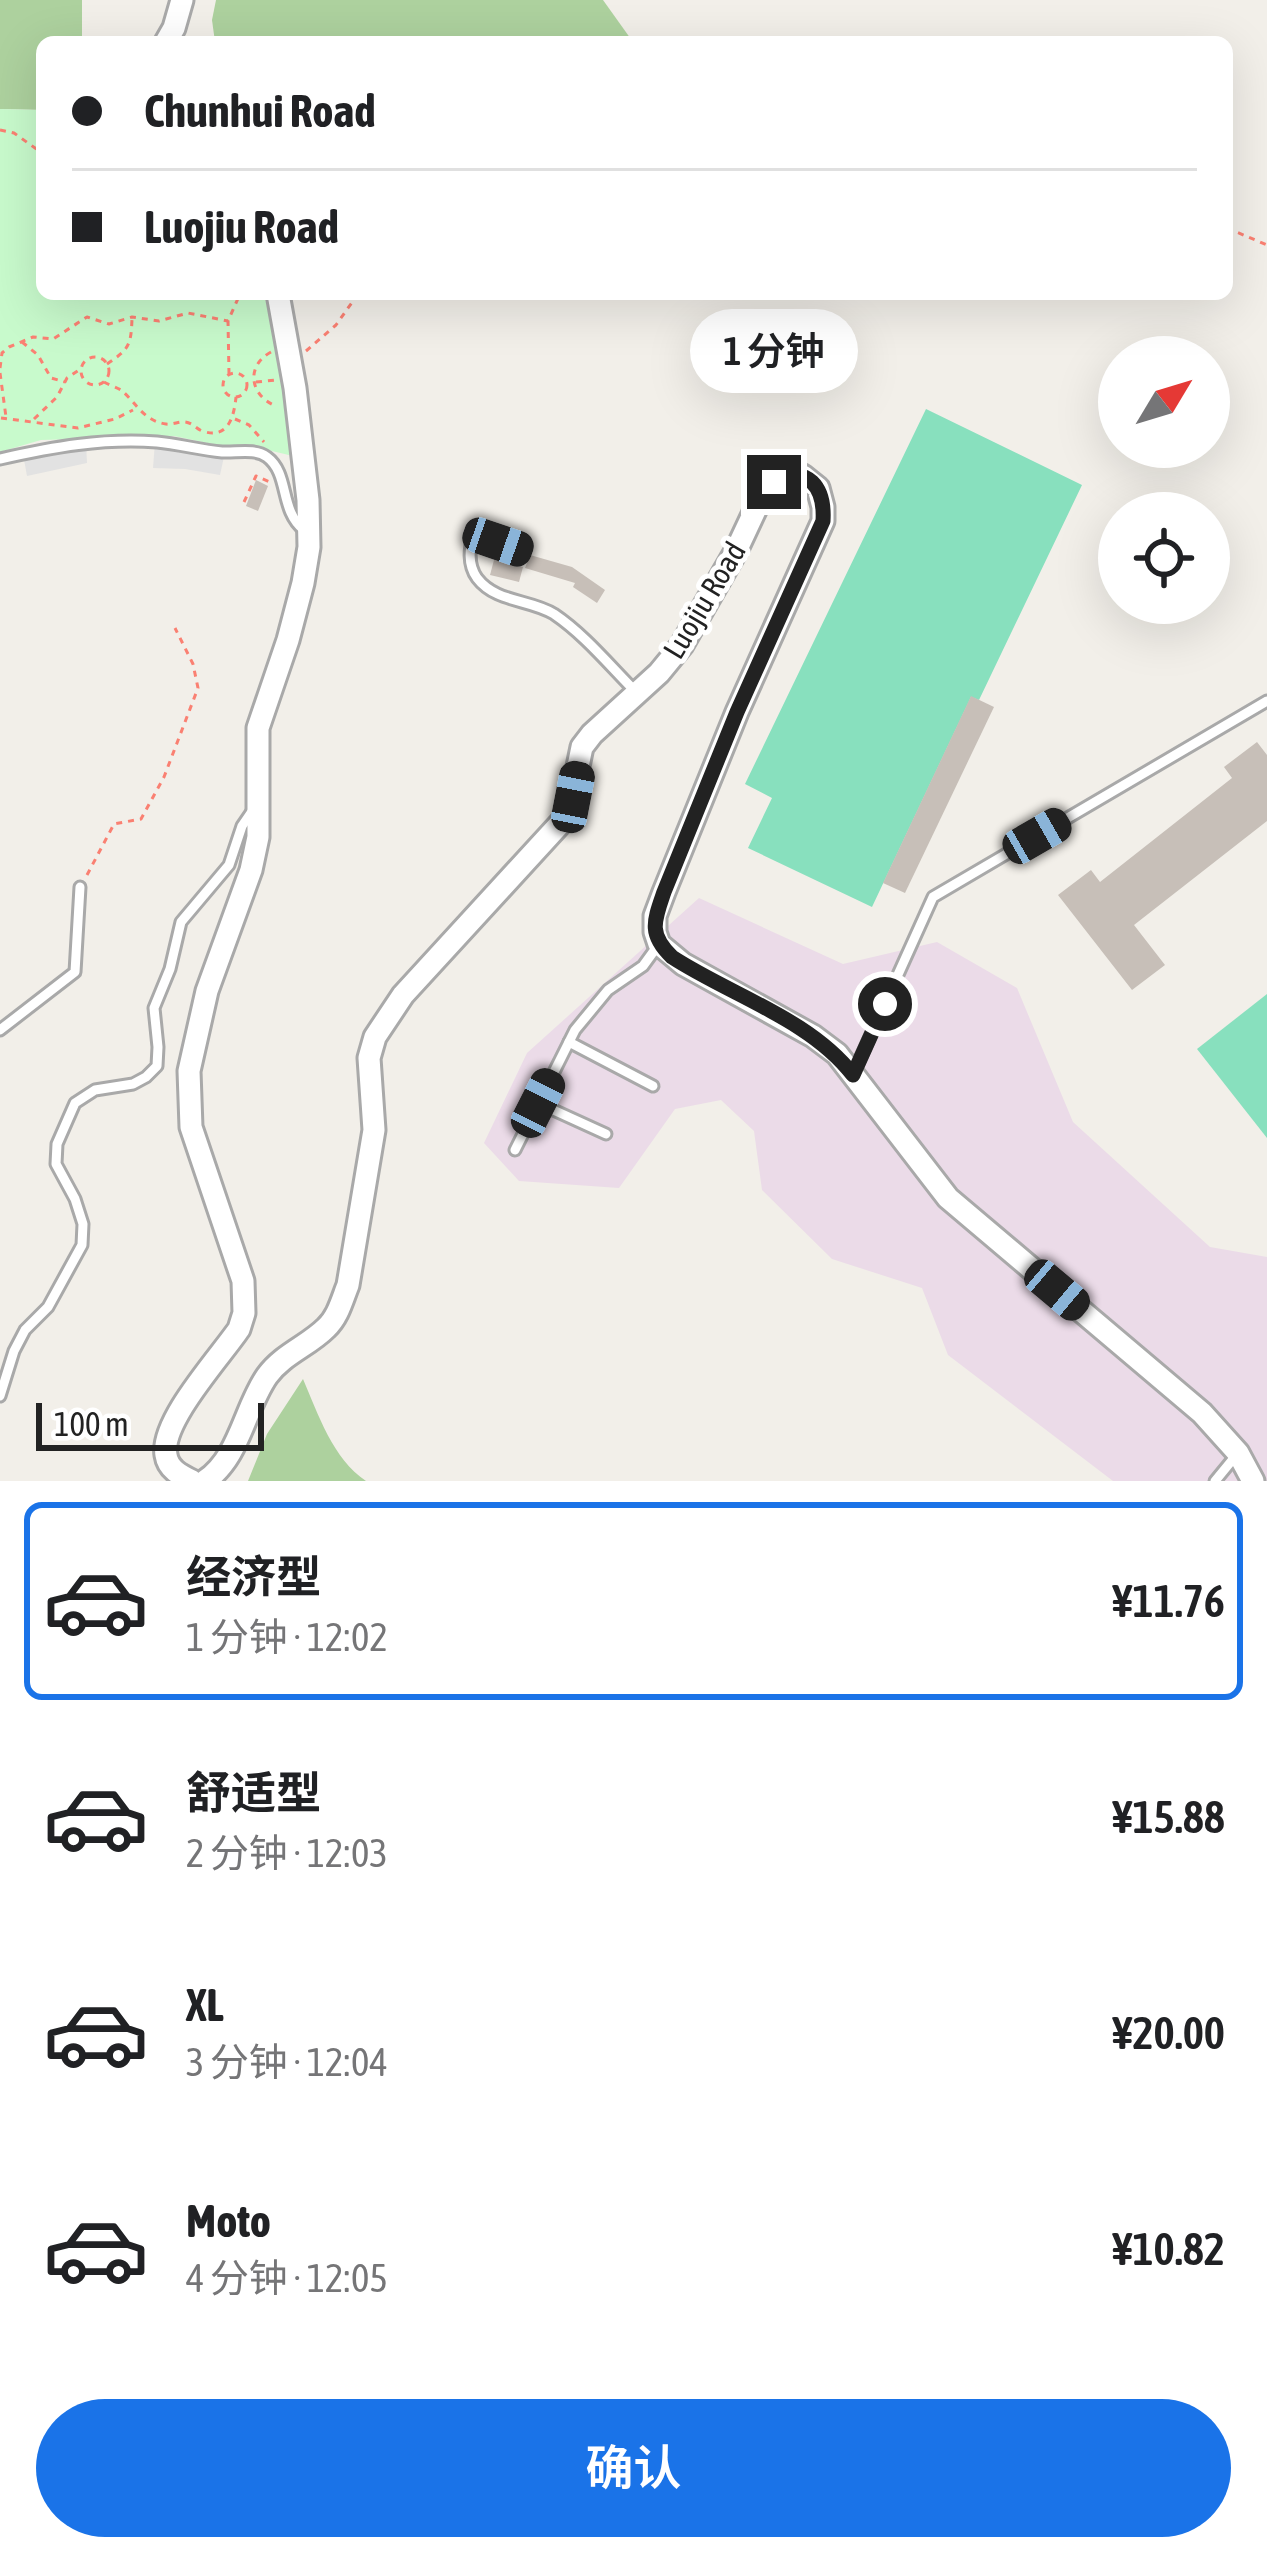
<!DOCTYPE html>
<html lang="zh">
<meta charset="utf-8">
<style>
:root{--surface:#fff;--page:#f6f6f6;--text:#202124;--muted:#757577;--line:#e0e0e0;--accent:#1a73e8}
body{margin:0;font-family:"Asap Condensed","Noto Sans SC",sans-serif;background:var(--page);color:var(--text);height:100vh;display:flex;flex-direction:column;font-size:45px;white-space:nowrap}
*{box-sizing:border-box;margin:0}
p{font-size:39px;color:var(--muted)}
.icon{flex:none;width:66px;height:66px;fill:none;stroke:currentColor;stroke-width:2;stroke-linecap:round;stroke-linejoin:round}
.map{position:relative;height:1481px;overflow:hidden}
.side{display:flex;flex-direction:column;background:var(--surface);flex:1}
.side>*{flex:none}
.guide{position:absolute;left:36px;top:36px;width:1197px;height:264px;border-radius:18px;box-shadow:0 12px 48px #0002;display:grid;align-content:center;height:264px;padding:0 36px;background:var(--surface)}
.needle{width:78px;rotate:52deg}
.controls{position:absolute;left:1098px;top:336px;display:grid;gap:24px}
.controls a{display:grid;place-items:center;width:132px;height:132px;border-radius:50%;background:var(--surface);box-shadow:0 12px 48px #0002;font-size:60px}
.scale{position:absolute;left:36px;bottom:30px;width:228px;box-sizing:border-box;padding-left:12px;border:6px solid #222;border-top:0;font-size:33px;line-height:42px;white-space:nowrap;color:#222;-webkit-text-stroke:9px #fff;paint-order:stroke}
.end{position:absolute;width:54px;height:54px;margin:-27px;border:15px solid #222;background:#fff;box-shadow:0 0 0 6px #fff}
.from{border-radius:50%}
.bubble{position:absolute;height:84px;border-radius:42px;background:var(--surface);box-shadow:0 12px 48px #0002;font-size:39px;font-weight:600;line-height:84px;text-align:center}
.car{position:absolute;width:36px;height:72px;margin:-36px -18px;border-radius:15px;box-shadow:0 0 9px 3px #0007;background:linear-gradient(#222 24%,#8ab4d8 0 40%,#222 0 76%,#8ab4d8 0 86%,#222 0)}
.guide b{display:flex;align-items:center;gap:42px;height:114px;font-size:45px}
.guide b+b{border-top:3px solid var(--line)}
.guide i{width:30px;height:30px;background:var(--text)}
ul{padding:21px 0 0;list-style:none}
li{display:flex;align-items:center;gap:36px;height:198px;margin:0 24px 18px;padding:0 12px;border:6px solid transparent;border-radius:18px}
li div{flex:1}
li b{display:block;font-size:45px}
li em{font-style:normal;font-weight:600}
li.selected{border-color:var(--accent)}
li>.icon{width:108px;height:108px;stroke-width:1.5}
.primary-button{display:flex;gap:24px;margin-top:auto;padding:24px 36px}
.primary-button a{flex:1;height:138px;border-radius:72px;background:var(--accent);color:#fff;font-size:48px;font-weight:600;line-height:138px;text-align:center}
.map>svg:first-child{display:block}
</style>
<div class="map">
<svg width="1267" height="1481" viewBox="0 0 1267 1481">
<rect width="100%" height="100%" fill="#f2efe9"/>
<polygon fill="#ebdbe8" points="699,898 843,964 937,942 1017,988 1073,1122 1210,1247 1267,1257 1267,1481 1113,1481 948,1355 922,1288 832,1259 762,1190 754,1131 721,1100 675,1109 619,1188 519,1181 484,1143 527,1053"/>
<g fill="#add19e">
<polygon points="0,0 82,0 82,42 42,42 42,110 0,109"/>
<polygon points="216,0 603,0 633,42 215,42 212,20"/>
<path d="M303 1379C318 1414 333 1459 366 1481H248L267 1434Z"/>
</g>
<polygon fill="#c8facc" points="0,109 42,110 42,294 264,294 275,341 293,456 251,446 217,445 174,436 41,440 0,452"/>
<g fill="#88e0be">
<polygon points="926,409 1082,485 979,700 971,697 872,907 748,848 772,798 745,784"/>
<polygon points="1267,994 1267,1138 1197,1049"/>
</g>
<g fill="#e2e2e2">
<polygon points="86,442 87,463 27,476 23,454"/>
<polygon points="155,442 225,452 220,475 185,469 153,468"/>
</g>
<g fill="#c7bfb8">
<polygon points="256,480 268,486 258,511 246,506"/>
<polygon points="530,555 572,567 605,590 597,603 573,587 575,583 525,568"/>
<polygon points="494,560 523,567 519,582 490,575"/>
<polygon points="971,696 994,707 905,893 883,883"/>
<polygon points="1257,742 1267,755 1267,821 1134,925 1165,965 1132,990 1058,895 1091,870 1100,882 1232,778 1224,767"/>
</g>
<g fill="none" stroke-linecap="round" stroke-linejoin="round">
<g stroke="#a9a9a9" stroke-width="15">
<g id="service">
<path d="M0 459C53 447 103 438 157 442 179 444 200 450 222 452 236 453 255 448 267 457 290 474 279 510 304 530"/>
<path d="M522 550 473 533C470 548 467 564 477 578 496 603 530 599 554 614 585 635 610 666 637 693"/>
<polyline points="0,1030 75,972 80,887"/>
<polyline points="569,1042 653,1086"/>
<polyline points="855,1070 933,897 1267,701"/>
<polyline points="538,1103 606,1134"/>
<polyline points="515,1150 575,1030 608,990 643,966 659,944"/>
<polyline points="0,1396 14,1351 25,1330 48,1307 82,1245 83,1224 75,1199 56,1164 57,1144 75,1103 95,1090 133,1084 146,1077 157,1066 158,1047 154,1008 170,969 181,922 229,865 242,826 253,810"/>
<polyline points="1215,1481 1238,1453"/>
</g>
</g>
<g stroke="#a9a9a9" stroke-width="27">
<g id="tertiary">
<polyline points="166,42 174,28 182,0"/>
<path d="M192 1481C180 1475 168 1469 166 1455 160 1422 220 1357 239 1329L244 1313 243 1281 191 1127 189 1071 207 991 251 870 258 837V728L288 640 303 583 309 547 308 500 295 388 278 294"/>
<path d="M205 1481C240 1457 244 1409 267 1376 283 1354 308 1346 326 1328 338 1317 342 1300 348 1285L374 1130 369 1058 375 1037 403 995 568 815 582 747 592 734 659 673 682 645 736 551 758 504 774 482 786 475 803 476 818 488 823 507V521L737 712 664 892 655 916V932L659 944 683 964 813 1036 837 1054 948 1198 1202 1413 1238 1453 1253 1481"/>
</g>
</g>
<g stroke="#fa8072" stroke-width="3" stroke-dasharray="6 6" stroke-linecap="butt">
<polyline points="0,130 14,133 42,153"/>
<polyline points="1227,228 1267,245"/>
<polyline points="22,342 38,355 51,378 65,382"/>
<polyline points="306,351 336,325 358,294"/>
<path d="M271 352C245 366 250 396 276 406"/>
<circle cx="95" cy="371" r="14"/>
<path d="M107 364C129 349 131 346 132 319"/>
<polyline points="0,368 2,353 9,347 33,337 53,339 87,317 109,324 132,317 159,321 188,313 228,321"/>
<circle cx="235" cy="385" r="12"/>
<polyline points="0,373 6,417"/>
<polyline points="229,374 228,321 240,294"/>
<path d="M104 382C109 385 116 387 121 390 135 401 143 421 166 424 173 425 179 421 185 422 193 423 195 428 202 431 228 440 234 417 236 397"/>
<polyline points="256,382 276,380"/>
<polyline points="1,418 78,428 115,419 133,410"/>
<polyline points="34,419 57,397 67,378 79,370"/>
<polyline points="235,419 249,425 264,442"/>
<polyline points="244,502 256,476 270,482"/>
<polyline points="87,875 114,824 141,819 164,777 198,688 193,664 175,628"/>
</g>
<use href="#service" stroke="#fff" stroke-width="9"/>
<use href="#tertiary" stroke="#fff" stroke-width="21"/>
</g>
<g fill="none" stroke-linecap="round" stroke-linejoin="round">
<path stroke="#222" stroke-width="15" d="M774 482C808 463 825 488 823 521L737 712 664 892C654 921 648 934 672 957 730 995 810 1019 853 1075L885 1004"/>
</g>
<g text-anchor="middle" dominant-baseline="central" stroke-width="10" stroke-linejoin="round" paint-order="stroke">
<g font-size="30" fill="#222" stroke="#fff">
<text transform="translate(704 600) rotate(-59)">Luojiu Road</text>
</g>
</g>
</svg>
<div class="controls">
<a><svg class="needle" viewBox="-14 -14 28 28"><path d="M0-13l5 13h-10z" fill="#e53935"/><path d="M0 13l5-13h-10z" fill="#757577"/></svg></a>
<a><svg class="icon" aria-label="locate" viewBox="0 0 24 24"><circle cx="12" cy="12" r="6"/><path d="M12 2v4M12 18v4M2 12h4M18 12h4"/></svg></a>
</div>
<div class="scale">100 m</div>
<i class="end from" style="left:885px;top:1004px"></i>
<i class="end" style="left:774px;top:482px"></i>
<div class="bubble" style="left:690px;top:309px;width:168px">1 分钟</div>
<i class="car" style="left:498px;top:542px;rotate:109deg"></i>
<i class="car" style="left:573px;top:797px;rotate:11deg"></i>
<i class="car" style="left:1037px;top:836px;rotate:60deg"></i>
<i class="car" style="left:538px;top:1103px;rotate:27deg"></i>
<i class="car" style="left:1057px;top:1290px;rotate:130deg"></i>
<div class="guide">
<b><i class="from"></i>Chunhui Road</b>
<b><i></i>Luojiu Road</b>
</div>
</div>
<section class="side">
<ul>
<li class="selected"><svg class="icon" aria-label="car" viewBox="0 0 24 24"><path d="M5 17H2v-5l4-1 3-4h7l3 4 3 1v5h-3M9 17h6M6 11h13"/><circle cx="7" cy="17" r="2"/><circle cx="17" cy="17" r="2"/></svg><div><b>经济型</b><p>1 分钟 · 12:02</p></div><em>¥11.76</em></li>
<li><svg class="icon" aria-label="car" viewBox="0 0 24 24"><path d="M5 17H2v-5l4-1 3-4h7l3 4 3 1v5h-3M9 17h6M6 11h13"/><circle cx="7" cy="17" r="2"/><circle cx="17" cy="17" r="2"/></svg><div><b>舒适型</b><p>2 分钟 · 12:03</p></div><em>¥15.88</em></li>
<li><svg class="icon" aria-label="car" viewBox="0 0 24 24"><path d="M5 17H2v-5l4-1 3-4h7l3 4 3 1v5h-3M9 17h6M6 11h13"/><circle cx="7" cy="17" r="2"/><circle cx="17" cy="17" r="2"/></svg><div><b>XL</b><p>3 分钟 · 12:04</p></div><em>¥20.00</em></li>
<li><svg class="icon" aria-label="car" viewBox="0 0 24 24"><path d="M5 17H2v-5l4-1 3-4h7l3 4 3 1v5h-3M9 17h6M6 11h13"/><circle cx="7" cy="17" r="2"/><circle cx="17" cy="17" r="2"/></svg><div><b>Moto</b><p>4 分钟 · 12:05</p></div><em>¥10.82</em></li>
</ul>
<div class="primary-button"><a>确认</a></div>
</section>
